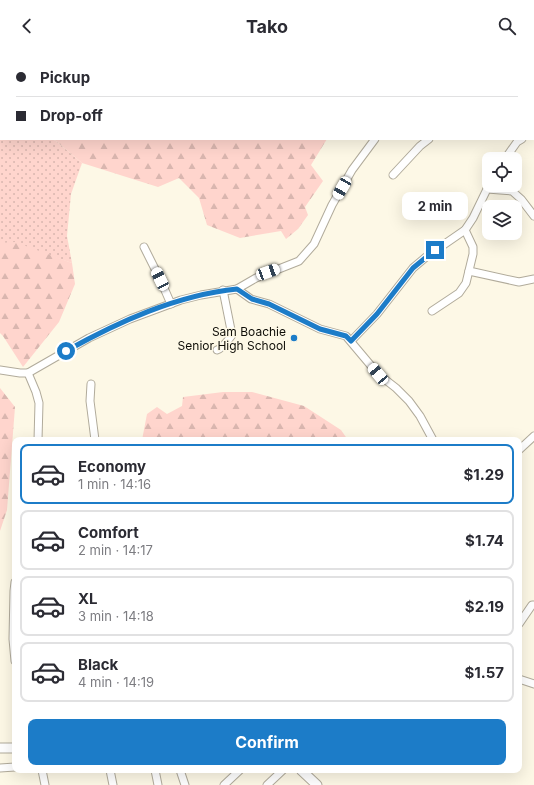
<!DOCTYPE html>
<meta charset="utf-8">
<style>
:root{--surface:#fff;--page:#f7f7f7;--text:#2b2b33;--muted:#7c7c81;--line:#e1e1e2;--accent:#1c7cc8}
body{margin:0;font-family:Inter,sans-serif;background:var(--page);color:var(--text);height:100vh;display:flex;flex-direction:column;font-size:15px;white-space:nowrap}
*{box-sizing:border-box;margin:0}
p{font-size:13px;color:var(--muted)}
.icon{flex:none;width:22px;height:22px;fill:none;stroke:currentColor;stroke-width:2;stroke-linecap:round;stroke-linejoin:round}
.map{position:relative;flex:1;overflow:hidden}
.drawer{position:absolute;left:12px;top:385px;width:510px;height:336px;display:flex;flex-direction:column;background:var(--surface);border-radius:8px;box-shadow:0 4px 16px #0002}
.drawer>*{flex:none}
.guide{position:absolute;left:0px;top:0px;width:534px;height:88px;box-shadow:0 4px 16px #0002;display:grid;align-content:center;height:88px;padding:0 16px;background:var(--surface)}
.controls{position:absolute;left:482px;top:100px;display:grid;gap:8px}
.controls a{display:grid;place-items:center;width:40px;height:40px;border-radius:8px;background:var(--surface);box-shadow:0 4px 16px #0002;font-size:20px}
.end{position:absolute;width:18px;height:18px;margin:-9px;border:5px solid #1c7cc8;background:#fff;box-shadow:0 0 0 2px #fff}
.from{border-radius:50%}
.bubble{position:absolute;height:28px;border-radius:8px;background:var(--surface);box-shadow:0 4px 16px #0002;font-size:13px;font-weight:700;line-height:28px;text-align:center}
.car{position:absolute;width:12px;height:24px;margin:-12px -6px;border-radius:5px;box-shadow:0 0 3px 1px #0007;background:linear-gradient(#fff 24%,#345 0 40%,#fff 0 76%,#345 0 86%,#fff 0)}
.guide b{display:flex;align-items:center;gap:14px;height:38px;font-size:15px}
.guide b+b{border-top:1px solid var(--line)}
.guide i{width:10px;height:10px;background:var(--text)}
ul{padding:7px 0 0;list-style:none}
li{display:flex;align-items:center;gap:12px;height:60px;margin:0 8px 6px;padding:0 8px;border:2px solid var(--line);border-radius:8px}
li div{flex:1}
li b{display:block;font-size:15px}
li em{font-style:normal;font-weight:700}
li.current{border-color:var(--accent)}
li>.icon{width:36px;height:36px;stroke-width:1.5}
.action{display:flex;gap:8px;margin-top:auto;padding:8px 16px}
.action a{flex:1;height:46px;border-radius:8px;background:var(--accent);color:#fff;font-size:16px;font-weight:700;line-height:46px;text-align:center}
header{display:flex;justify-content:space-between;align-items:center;height:52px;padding:0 16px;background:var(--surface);font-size:18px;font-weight:700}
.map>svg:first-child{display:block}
</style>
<header><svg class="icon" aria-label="back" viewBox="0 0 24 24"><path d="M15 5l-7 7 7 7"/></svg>Tako<svg class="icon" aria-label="search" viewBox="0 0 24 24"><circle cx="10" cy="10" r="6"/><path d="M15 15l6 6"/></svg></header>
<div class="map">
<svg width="534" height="733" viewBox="0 0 534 733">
<defs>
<pattern id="grass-dots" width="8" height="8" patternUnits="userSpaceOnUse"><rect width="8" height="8" fill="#ffd5cd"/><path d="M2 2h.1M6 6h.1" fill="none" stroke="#d9b6af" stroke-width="1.8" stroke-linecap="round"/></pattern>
<pattern id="forest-firs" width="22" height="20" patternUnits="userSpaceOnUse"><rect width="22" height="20" fill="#ffd5cd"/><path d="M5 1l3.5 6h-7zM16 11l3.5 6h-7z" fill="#d9b6af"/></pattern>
</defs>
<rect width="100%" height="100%" fill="#fdf8e6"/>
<polygon fill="url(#grass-dots)" points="0,31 1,31 1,87 51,87 56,89 82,111 71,142 67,184 72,211 54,205 0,191"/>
<g fill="url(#forest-firs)">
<polygon points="0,0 190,0 1,1 0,31"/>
<polygon points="51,87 327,87 311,113 323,129 305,155 308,163 298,177 286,187 281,179 240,186 207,173 199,146 179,126 158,135 82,111 56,89"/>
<polygon points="15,190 72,211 75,232 59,270 23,315 3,284 0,281 0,191"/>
<polygon points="0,336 15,355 7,458 0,479"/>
<polygon points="223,340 252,340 304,354 341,378 348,388 142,388 147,362 157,355 167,362 182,354 183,345"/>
</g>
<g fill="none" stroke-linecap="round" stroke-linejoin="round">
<g stroke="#b1ab9b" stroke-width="9">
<g id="minor">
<polyline points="342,0 342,1"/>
<polyline points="400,0 401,1"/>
<polyline points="409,1 409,0"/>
<polyline points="533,80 534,79"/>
<polyline points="505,107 517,90 522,87"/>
<polyline points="393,123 420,94 429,87"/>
<polyline points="487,137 512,139 521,147 534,164"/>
<polyline points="144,195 160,227 171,252"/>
<polyline points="469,219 519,230 534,227"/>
<polyline points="237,237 251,247 269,252 320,277 346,284 378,322 396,336 409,349 420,364 433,388"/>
<polyline points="432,259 459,241 466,231 473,202 473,195 465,178"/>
<polyline points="351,289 377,262 413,216 426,205 465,178 473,166 489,133"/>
<path d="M217 298C223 296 228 288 232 283L223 238"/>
<polyline points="0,318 20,321 28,321 89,286 130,267 181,248 201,243 237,237 256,226 299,209 314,192 332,153 352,118 375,87"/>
<polyline points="28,321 36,340 39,351 38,388"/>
<polyline points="91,332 90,349 95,388"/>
<polyline points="519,398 534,384"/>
<polyline points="15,530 14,539 13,587 15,609"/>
<polyline points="519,572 532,553 534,553"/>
<polyline points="519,627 534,632"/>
<polyline points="0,716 15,715"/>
<polyline points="42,718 45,733"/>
<polyline points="110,718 113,733"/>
<polyline points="155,718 158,733"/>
<polyline points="180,718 185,733"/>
<polyline points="224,733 240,718"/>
<polyline points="267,733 283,718"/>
</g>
</g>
<g stroke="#b1ab9b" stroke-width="11">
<g id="major">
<polyline points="0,696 15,696"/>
<polyline points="301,718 317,733"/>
</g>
</g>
<use href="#minor" stroke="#fff" stroke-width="7"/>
<use href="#major" stroke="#fff" stroke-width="9"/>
</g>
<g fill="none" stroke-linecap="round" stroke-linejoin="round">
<path stroke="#1c7cc8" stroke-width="5" d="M66 299C118 270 177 243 237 237L252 247 269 252 320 277 346 284 351 289 377 262 413 216 435 198"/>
</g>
<circle fill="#1c7cc8" stroke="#fdf8e6" stroke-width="1.5" cx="294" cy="286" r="4"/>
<g text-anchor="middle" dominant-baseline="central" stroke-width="3" stroke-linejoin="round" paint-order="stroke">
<g font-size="12" fill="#0e0d07" stroke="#fdf8e6" text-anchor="end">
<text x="286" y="279">Sam Boachie<tspan x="286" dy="14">Senior High School</tspan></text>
</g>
</g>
</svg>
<div class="controls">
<a><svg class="icon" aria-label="locate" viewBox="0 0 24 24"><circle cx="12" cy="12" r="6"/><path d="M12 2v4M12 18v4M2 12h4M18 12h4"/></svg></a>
<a><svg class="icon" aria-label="layers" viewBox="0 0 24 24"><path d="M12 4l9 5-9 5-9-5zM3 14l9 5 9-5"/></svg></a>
</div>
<i class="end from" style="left:66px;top:299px"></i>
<i class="end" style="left:435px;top:198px"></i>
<div class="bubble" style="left:402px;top:140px;width:66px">2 min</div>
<i class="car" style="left:342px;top:136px;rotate:210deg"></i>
<i class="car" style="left:268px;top:220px;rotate:70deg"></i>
<i class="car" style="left:160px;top:227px;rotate:334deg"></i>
<i class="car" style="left:378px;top:322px;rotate:320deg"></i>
<div class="guide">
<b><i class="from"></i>Pickup</b>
<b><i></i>Drop-off</b>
</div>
<section class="drawer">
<ul>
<li class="current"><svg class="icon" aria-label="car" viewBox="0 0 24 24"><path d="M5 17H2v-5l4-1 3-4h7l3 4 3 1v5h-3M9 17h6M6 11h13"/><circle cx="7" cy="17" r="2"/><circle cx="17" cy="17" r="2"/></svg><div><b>Economy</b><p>1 min · 14:16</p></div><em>$1.29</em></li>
<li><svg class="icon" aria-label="car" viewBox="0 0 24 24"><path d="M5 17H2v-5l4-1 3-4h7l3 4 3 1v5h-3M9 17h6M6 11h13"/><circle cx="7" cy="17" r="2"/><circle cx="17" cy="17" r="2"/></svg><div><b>Comfort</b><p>2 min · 14:17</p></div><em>$1.74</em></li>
<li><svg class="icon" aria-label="car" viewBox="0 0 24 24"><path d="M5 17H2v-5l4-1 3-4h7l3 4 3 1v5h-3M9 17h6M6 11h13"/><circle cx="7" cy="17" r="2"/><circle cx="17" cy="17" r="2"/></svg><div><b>XL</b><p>3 min · 14:18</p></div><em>$2.19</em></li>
<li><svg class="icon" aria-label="car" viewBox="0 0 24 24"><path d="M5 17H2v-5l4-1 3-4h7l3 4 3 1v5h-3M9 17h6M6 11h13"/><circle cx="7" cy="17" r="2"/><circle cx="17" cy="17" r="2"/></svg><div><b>Black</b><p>4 min · 14:19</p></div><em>$1.57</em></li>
</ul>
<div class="action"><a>Confirm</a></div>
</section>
</div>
